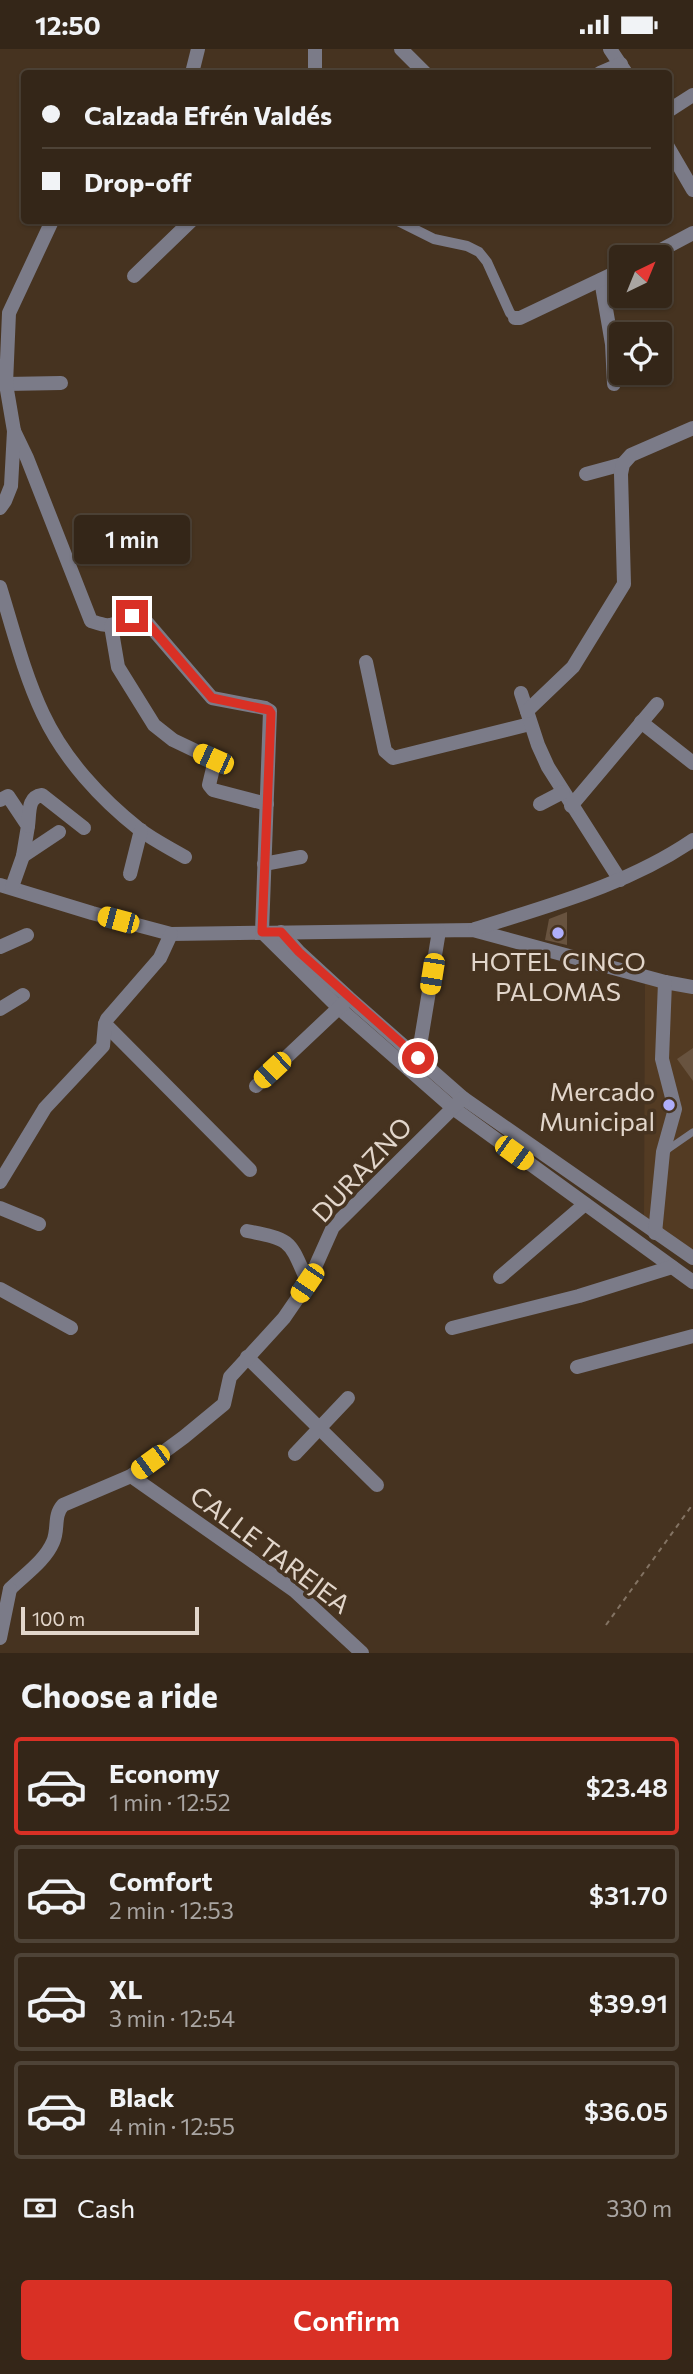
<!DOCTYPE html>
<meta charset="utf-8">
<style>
:root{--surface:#342618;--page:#3f3225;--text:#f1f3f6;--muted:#a9a5a2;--line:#4e4337;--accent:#d93025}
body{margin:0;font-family:Commissioner,sans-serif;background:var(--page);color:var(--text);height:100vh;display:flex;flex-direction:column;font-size:26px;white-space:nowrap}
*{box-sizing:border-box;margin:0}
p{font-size:23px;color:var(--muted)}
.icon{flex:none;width:38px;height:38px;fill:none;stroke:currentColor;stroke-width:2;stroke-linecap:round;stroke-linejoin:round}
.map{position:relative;height:1604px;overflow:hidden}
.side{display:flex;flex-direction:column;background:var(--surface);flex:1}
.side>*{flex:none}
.top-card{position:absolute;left:21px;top:21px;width:651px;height:154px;border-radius:7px;box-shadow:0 2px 5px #0004,0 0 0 2px var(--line);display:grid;align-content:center;height:154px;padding:0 21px;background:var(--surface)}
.needle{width:46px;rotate:43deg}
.fabs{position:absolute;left:609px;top:196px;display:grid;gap:14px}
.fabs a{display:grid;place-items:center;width:63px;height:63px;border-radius:7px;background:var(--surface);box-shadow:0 2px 5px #0004,0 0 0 2px var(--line);font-size:35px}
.scale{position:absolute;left:21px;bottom:18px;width:178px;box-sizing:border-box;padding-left:7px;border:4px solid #e2d6cb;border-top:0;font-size:19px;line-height:24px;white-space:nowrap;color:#e2d6cb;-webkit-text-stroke:5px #463320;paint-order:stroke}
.end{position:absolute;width:32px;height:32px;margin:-16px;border:9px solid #d93025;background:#fff;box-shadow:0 0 0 4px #fff}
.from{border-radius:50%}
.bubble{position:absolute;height:49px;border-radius:7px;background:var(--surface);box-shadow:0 2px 5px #0004,0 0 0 2px var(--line);font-size:23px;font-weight:600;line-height:49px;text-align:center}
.car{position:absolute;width:21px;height:42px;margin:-21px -10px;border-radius:9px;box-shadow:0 0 5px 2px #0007;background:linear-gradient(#f5c518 24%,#345 0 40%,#f5c518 0 76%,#345 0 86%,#f5c518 0)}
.top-card b{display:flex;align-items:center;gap:24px;height:66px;font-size:26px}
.top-card b+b{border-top:2px solid var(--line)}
.top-card i{width:18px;height:18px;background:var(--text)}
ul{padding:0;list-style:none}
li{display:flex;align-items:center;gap:21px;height:98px;margin:0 14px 10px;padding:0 7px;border:4px solid var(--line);border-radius:7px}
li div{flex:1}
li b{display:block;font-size:26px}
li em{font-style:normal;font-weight:600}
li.on{border-color:var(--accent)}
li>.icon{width:63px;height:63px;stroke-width:1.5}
h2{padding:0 21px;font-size:32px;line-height:84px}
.pay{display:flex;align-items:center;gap:18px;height:77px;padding:0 21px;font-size:26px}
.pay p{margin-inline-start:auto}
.cta{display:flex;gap:14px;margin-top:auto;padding:14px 21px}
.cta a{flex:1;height:80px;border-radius:7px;background:var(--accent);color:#fff;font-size:28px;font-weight:600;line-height:80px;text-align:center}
.status{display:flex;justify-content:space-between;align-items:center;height:49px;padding:0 35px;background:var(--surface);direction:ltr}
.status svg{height:19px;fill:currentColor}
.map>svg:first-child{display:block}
</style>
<div class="status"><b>12:50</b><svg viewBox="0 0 49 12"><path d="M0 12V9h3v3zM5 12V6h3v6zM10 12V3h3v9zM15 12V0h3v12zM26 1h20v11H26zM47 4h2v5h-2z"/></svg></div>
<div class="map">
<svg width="693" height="1604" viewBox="0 0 693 1604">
<rect width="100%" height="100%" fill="#463320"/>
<polygon fill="#533b23" points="645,934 693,943 693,1202 644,1169"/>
<g fill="#68533f">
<polygon points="567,863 567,896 545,891 549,870"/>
<polygon points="693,999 693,1032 677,1010"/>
</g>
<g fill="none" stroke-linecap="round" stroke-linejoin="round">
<polyline stroke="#837363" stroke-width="2" stroke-dasharray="5 5" stroke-linecap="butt" points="606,1576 693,1455"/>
<polyline stroke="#7b7b88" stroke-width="7" points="664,1103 693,1083"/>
<polyline stroke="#7b7b88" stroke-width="10" points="398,172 434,190 467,197 479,203 487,213 510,264 515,269"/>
<g stroke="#7b7b88" stroke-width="14">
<polyline points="315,0 315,24"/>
<polyline points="401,0 425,24"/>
<polyline points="610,0 626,24"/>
<polyline points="192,24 198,0"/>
<polyline points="600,24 621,15"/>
<polyline points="668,62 693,46"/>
<polyline points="668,98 693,141"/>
<polyline points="648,208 693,184"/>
<polyline points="134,227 191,172"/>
<polyline points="601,231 612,295 614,335"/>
<polyline points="515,269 520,269 621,221"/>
<polyline points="6,335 61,334"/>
<path d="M14 382 27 409 91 572C97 574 104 577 110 576 123 575 130 561 144 570L212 649 265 659 270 662 262 883"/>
<polyline points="586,425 623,415"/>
<polyline points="0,459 5,452 11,437 14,382 6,335 9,264 52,172"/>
<path d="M0 538C13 580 24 625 43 665 64 710 101 750 139 780 153 791 170 799 185 808"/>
<polyline points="111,577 118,618 154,676 173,691 215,711 209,736 213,741 267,755"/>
<polyline points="366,613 385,702 393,709 530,675"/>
<polyline points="521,644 538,696 548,718 620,831"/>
<polyline points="527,662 573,618 624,535 621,425 623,415 631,406 693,379"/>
<polyline points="641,673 693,714"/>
<polyline points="0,751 8,747 28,777 23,807"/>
<polyline points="540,755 563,743"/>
<polyline points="571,757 657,655"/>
<path d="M28 777C30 764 27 748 42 746L84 779"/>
<polyline points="264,815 301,808"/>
<polyline points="130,825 141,781"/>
<polyline points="0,836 92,864 171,885 473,881 665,933 693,938"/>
<polyline points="12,838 23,807 59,783"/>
<path d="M475 880C550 856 627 836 693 791"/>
<polyline points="262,883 339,959 453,1059 693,1233"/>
<polyline points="281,883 299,903 349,949 463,1049 693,1209"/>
<polyline points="0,898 27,886"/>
<polyline points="0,960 23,946"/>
<polyline points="105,975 250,1121"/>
<polyline points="418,1009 439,882"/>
<polyline points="256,1037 346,952"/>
<polyline points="0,1133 45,1059 103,997 105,975 107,970 160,909 171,885"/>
<polyline points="0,1159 39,1175"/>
<path d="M247 1182C293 1191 289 1191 308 1234"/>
<polyline points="655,1184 663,1103 675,1060 662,1010 665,933"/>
<polyline points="500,1228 585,1155"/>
<polyline points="0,1240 71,1279"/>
<polyline points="452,1279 579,1247 672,1218"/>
<polyline points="247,1308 377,1436"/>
<polyline points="577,1318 693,1287"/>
<polyline points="295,1405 348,1349"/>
<polyline points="131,1427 295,1542 362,1604"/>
<path d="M10 1540C24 1526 45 1512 53 1493 59 1480 53 1467 63 1456L131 1427 184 1388 224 1355 230 1328 284 1269 308 1234 333 1178 463 1049"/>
<polyline points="0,1589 10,1540"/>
</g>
</g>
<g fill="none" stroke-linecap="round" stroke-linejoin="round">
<polyline stroke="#d93025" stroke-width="9" points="132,567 138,567 144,570 212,649 269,661 271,664 262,883 281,883 299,903 418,1009"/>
</g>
<g fill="#afaefa" stroke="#463320" stroke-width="2.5">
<circle cx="558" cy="884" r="7"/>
<circle cx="669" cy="1056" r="7"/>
</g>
<g text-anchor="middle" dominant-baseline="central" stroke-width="7" stroke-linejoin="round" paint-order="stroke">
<g font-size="26" fill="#e2d6cb" stroke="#463320">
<text x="558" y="911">HOTEL CINCO<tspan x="558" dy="30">PALOMAS</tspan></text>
<text x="655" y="1041" text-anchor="end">Mercado<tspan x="655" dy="30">Municipal</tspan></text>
</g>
<g font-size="26" fill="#e2d6cb" stroke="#463320">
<text transform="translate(361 1120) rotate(-47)">DURAZNO</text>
<text transform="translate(271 1500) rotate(37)">CALLE TAREJEA</text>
</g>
</g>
</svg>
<div class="fabs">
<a><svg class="needle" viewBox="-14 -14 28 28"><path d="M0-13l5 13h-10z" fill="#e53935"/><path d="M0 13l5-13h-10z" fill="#a9a5a2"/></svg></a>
<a><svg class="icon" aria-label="locate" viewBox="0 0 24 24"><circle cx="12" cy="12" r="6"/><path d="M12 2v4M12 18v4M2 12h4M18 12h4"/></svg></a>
</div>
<div class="scale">100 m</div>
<i class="end from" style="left:418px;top:1009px"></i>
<i class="end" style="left:132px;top:567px"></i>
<div class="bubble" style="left:74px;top:466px;width:116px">1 min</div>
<i class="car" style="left:213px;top:710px;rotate:294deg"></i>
<i class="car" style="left:118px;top:871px;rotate:285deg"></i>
<i class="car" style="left:432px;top:925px;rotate:189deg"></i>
<i class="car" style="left:272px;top:1021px;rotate:227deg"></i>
<i class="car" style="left:514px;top:1104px;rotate:126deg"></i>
<i class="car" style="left:307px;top:1234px;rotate:214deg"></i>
<i class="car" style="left:150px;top:1413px;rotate:234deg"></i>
<div class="top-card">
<b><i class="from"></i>Calzada Efrén Valdés</b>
<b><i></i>Drop-off</b>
</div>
</div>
<section class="side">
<h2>Choose a ride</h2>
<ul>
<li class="on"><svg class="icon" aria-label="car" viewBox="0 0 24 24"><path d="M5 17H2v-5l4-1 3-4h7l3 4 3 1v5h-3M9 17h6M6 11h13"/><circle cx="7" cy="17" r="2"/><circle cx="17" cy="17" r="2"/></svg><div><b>Economy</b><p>1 min · 12:52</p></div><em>$23.48</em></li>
<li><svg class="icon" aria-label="car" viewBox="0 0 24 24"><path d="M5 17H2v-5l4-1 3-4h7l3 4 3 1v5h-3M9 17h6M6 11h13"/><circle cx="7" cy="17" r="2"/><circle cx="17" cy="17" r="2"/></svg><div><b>Comfort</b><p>2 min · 12:53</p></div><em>$31.70</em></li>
<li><svg class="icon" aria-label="car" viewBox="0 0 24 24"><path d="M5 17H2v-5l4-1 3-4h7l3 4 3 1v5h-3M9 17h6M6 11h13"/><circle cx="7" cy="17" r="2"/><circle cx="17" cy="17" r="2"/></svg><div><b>XL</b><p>3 min · 12:54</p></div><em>$39.91</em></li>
<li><svg class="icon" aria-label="car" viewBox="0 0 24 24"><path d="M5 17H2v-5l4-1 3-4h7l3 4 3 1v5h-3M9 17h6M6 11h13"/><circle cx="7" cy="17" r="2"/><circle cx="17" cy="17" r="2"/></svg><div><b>Black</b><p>4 min · 12:55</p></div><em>$36.05</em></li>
</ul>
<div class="pay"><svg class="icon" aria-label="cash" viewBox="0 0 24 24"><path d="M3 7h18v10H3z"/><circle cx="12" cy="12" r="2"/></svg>Cash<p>330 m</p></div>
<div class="cta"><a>Confirm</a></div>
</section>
